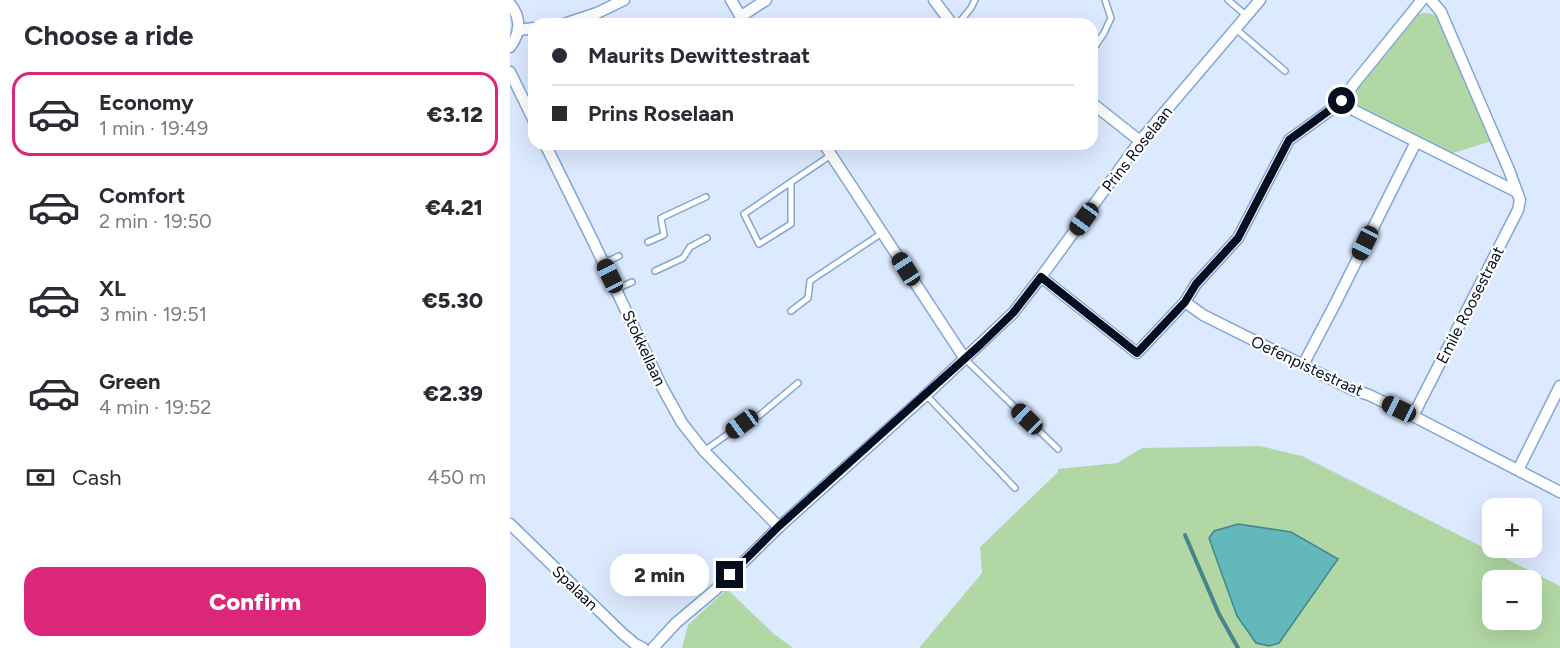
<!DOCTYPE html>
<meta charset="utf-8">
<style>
:root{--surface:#fff;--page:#f2f2f3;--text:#2b2b33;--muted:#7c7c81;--line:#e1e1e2;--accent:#db2777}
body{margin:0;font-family:Figtree,sans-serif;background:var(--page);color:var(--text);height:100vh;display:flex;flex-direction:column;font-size:22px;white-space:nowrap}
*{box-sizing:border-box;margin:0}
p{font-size:20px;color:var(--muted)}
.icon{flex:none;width:33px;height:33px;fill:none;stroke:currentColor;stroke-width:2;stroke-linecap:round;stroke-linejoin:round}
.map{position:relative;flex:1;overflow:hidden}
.details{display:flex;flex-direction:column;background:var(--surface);width:510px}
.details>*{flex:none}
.hud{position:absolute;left:18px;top:18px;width:570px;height:132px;border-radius:18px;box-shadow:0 6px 24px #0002;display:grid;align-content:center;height:132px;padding:0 24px;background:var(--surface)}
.tools{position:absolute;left:972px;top:498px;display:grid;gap:12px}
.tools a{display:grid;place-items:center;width:60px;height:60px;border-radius:12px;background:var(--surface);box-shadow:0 6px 24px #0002;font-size:30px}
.end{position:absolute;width:27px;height:27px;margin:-14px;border:8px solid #050f20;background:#fff;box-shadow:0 0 0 3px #fff}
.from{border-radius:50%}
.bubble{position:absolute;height:42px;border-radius:18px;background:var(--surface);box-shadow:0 6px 24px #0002;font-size:20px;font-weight:800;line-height:42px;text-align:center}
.car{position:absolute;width:18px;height:36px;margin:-18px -9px;border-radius:8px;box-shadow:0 0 4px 2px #0007;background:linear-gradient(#222 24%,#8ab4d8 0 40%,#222 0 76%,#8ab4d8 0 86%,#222 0)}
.hud b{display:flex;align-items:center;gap:21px;height:57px;font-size:22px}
.hud b+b{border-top:2px solid var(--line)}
.hud i{width:15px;height:15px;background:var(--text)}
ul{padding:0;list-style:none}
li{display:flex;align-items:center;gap:18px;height:84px;margin:0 12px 9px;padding:0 12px;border:3px solid transparent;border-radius:18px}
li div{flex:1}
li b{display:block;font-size:22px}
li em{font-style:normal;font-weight:800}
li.on{border-color:var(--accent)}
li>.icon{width:54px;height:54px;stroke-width:1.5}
h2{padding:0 24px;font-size:27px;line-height:72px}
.pay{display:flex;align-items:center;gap:15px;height:66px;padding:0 24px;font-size:22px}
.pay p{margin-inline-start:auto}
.button{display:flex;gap:12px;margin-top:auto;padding:12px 24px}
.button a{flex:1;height:69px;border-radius:18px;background:var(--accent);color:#fff;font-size:24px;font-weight:800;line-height:69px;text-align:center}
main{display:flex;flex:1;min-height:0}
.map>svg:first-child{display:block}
</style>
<main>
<section class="details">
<h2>Choose a ride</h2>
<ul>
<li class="on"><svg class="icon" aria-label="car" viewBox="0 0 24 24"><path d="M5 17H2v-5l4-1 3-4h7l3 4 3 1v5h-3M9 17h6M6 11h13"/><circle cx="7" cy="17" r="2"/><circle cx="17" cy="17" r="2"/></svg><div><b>Economy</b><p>1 min · 19:49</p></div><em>€3.12</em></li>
<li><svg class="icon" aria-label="car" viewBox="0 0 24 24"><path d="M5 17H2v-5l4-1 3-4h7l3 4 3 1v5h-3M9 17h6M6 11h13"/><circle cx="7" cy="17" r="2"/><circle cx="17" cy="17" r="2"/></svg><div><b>Comfort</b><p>2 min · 19:50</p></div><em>€4.21</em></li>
<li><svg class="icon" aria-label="car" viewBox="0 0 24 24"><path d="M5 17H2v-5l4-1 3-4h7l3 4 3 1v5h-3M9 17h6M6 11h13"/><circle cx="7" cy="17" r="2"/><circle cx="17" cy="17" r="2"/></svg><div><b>XL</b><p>3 min · 19:51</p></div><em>€5.30</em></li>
<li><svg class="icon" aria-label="car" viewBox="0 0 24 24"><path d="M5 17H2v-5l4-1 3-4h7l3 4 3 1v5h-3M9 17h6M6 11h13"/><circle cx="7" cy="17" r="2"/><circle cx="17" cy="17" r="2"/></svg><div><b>Green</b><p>4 min · 19:52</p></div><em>€2.39</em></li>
</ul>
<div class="pay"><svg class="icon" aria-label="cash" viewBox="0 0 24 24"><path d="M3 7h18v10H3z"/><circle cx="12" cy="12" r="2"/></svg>Cash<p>450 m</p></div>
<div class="button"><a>Confirm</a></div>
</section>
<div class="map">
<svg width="1050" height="648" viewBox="0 0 1050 648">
<rect width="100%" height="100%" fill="#dceaff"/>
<g fill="#b1d8a4" fill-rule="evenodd">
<path d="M914 13 922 14 928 17 982 141 940 154 849 107C844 100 845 93 848 86L902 18 907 14Z"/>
<path d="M750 446 792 456 1050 586V648H409L472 573 470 547 548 472V469L607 463 632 448ZM982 580H1022V620H982Z"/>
<polygon points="217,589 264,634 283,648 172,648 178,625"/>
</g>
<polygon fill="#62b8bb" stroke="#46858c" stroke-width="1.5" points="728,524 781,532 828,559 769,643 759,646 746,643 727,616 699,538 704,531"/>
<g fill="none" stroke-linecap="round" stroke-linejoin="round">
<polyline stroke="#46858c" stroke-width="4" points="675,535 709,614 728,648"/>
<g stroke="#84a5d5" stroke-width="8">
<g id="lane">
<polyline points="718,0 737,16"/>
<polyline points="448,24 461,8 465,0"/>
<polyline points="726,29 775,71"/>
<polyline points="582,51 594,33 601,18 595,0"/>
<polyline points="281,182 281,224 249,244 234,214 321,155"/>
<polyline points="138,242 154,235 151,218 196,197"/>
<polyline points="94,263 109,256"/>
<polyline points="145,271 173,258 180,247 197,238"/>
<polyline points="106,289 122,282"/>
<polyline points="281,311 298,298 300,281 372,233"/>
<polyline points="455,359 548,449"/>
<polyline points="416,395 505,488"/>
<polyline points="194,451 232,424 250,415 288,383"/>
</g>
</g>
<g stroke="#84a5d5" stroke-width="13">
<g id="street">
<polyline points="221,0 235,24"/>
<polyline points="424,0 442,24"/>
<path d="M0 4C12 18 10 34 0 47"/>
<polyline points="230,17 256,0"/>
<polyline points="54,24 87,13 114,0"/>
<polyline points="9,30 24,28"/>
<polyline points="0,72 24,121"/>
<polyline points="833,101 845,111 1007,192"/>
<polyline points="582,103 630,141"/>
<polyline points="35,144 83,241 152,387 172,423 194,451 269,527"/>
<polyline points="314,144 455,359"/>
<polyline points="531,277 627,353 675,302 686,284 728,238 779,140 833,101 843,85 912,0"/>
<polyline points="675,302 693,315 841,389 859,395 903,416 1050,492"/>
<polyline points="793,365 825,304 906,142"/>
<polyline points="903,416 1008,210 1010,200 999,170 931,12 921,0"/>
<polyline points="1008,470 1050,386"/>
<polyline points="0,524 112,633 125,644 133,648"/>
<polyline points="143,648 166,623 204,591 269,527 416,395 503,313 531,277 630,141 750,0"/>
</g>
</g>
<use href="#lane" stroke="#fff" stroke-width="5"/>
<use href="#street" stroke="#fff" stroke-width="10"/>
</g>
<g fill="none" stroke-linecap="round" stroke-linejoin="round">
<polyline stroke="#050f20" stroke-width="8" points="220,575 268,527 471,344 503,313 531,277 627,353 675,302 686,284 728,238 779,140 832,101"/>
</g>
<g text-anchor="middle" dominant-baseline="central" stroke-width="4.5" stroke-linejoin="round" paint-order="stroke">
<g font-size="16" fill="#050f20" stroke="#fff">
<text transform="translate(627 149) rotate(-52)">Prins Roselaan</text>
<text transform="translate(960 305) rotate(-63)">Emile Roosestraat</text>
<text transform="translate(134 348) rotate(65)">Stokkellaan</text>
<text transform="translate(797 366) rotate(25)">Oefenpistestraat</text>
<text transform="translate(65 588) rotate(44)">Spalaan</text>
</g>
</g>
</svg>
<div class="tools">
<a>+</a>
<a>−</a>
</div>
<i class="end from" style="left:832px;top:101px"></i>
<i class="end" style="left:220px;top:575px"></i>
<div class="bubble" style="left:100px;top:554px;width:99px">2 min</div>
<i class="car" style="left:574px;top:219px;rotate:216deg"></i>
<i class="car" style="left:855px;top:243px;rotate:206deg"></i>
<i class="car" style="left:396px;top:269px;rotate:327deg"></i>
<i class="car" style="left:100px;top:276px;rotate:334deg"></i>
<i class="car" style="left:889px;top:409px;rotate:296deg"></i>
<i class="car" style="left:517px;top:419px;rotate:314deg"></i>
<i class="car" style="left:232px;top:424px;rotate:234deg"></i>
<div class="hud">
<b><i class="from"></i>Maurits Dewittestraat</b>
<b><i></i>Prins Roselaan</b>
</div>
</div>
</main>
